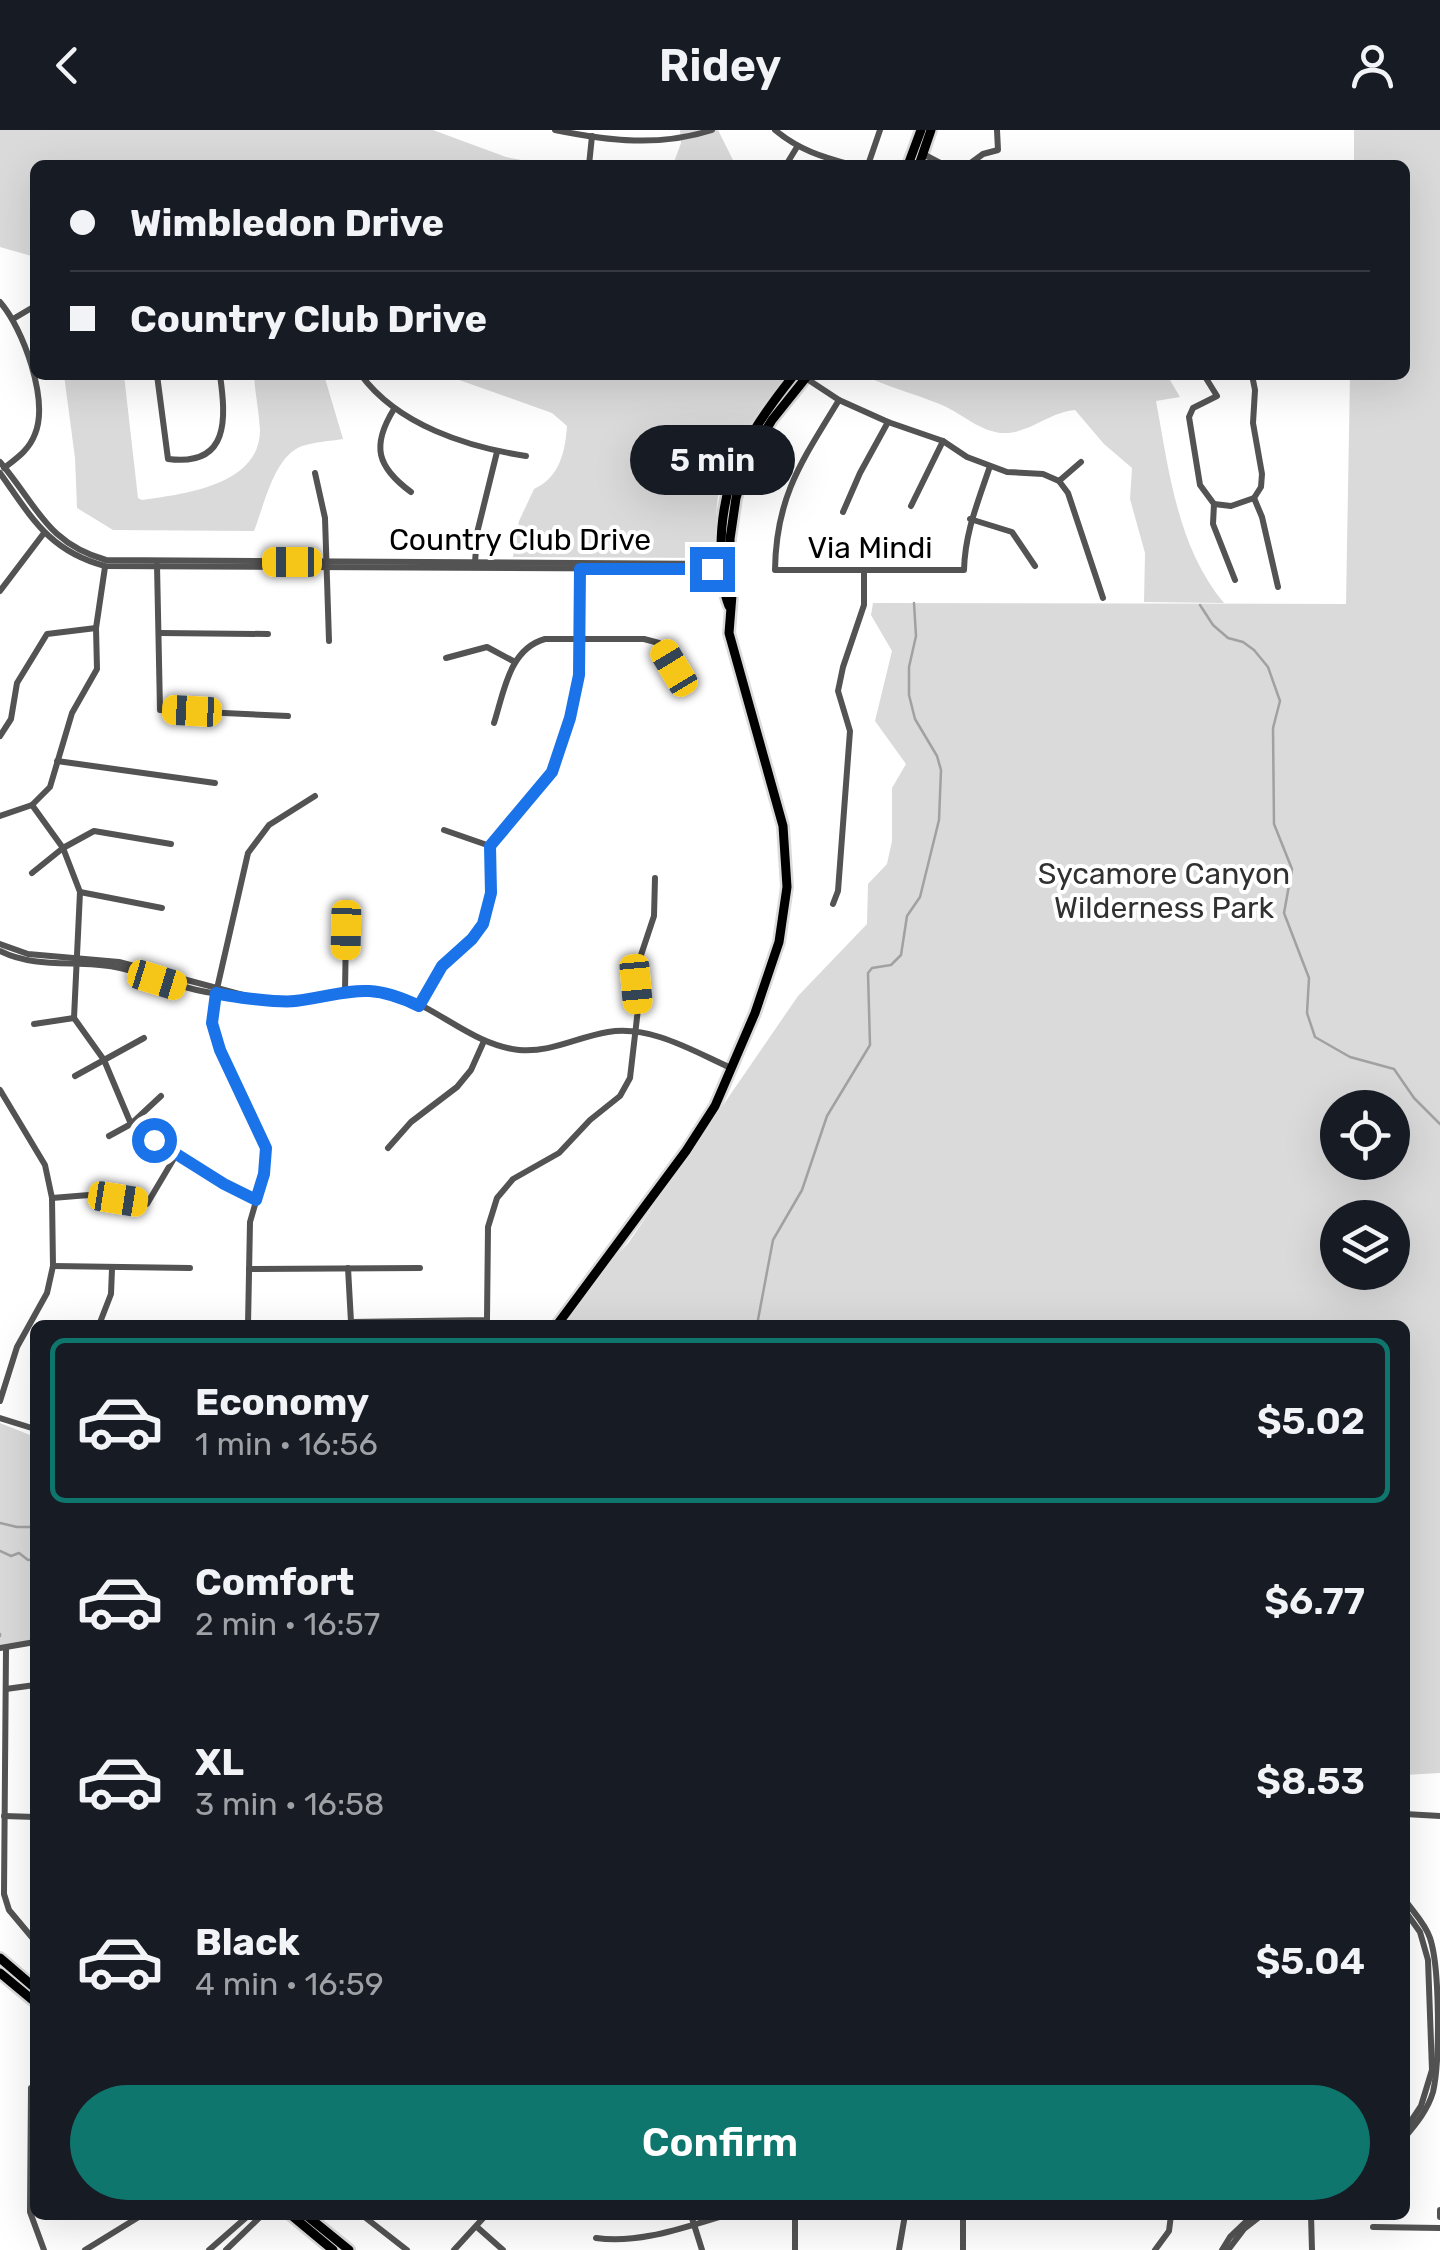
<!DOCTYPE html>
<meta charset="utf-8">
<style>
:root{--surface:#171b24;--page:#20242c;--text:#f1f3f6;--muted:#9ea1a6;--line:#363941;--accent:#0f766e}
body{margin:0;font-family:Rubik,sans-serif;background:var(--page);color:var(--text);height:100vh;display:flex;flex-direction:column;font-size:38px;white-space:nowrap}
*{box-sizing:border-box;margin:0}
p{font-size:32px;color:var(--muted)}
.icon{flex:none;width:55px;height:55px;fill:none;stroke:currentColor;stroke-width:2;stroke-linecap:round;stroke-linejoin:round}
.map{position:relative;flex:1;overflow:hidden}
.details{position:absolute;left:30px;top:1190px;width:1380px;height:900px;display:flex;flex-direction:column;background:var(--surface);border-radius:15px;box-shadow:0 10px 40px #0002}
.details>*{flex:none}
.banner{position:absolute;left:30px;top:30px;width:1380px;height:220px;border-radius:15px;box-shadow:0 10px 40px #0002;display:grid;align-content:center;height:220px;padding:0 40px;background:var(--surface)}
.controls{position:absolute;left:1320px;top:960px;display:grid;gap:20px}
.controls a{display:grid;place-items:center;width:90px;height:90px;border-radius:50%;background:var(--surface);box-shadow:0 10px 40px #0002;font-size:50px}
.end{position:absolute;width:45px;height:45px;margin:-22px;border:12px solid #1a73e8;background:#fff;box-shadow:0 0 0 5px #fff}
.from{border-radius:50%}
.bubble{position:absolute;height:70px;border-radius:35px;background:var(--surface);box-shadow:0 10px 40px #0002;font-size:32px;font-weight:600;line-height:70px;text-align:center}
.car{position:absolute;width:30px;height:60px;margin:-30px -15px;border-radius:12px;box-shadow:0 0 8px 2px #0007;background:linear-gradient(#f5c518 24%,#345 0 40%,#f5c518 0 76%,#345 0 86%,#f5c518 0)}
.banner b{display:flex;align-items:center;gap:35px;height:95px;font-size:38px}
.banner b+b{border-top:2px solid var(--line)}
.banner i{width:25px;height:25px;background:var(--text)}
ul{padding:18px 0 0;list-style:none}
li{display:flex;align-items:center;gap:30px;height:165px;margin:0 20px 15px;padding:0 20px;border:5px solid transparent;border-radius:15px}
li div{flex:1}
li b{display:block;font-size:38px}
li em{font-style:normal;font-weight:600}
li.selected{border-color:var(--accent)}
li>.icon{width:90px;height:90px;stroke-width:1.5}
.primary-button{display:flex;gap:20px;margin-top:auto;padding:20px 40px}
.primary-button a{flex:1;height:115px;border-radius:60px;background:var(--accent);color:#fff;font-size:40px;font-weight:600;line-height:115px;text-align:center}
header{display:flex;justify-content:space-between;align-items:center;height:130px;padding:0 40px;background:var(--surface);font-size:45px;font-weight:600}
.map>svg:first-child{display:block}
</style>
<header><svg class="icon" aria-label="back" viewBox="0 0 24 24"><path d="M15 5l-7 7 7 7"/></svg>Ridey<svg class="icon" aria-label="person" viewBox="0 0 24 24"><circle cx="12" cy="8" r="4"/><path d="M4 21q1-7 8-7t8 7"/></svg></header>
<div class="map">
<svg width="1440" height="2120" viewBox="0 0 1440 2120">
<rect width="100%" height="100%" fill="#fff"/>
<g fill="#dadada" fill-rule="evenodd">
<polygon points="0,0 433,0 506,27 548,35 35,35 35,127 0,117"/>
<polygon points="680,0 718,0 735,34 673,35 681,13"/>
<path d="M1354 0H1440V1643L1405 1645V1195H561L591 1153 629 1112 798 866 867 794 868 754 887 734 892 711V658L906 634 875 591 892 521 871 485 873 473 1346 474 1350 245H1405V35H1354ZM1338 978H1392V1032H1338ZM1338 1088H1392V1142H1338Z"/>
<path d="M64 245H124L138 368 142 370C182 364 260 356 260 300 259 282 255 263 254 245H324L343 309C330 311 315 312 302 316 274 326 264 376 254 401L113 400 77 378 75 328Z"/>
<path d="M445 245H786C757 283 728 318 718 366 715 386 717 409 712 428L513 427 519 391 534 359C560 347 565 322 567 296L552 283Z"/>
<path d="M863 245H1167L1180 267 1156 271C1169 340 1177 417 1224 473L1144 472 1145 423 1130 369 1132 338 1104 314 1075 280C1051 282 1033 300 1009 303 981 305 962 282 937 273 912 263 888 257 863 245Z"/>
<polygon points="0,1293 35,1307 35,1513 0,1516"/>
</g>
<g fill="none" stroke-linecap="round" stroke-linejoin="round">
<g stroke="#a1a1a1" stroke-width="2.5">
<polyline points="1200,475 1213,495 1228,508 1243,512 1254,520 1268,537 1280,571 1273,598 1274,694 1292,739 1284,783 1309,848 1307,883 1315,907 1350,927 1394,939 1414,968 1440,994"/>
<polyline points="757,1195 773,1110 802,1060 827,986 870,915 868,843 872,838 891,835 901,825 907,786 920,767 939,690 941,640 937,626 915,589 909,565 909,537 916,506 914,473"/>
<polyline points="0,1393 17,1397 35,1397"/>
<polyline points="0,1421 11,1426 19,1423 28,1430 35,1429"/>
<polyline points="0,1504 0,1506"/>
</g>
<g stroke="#dbdbdb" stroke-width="14">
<g id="major">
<polyline points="908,35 921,0"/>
<polyline points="919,35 931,0"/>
<path d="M729 476C722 459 722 441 721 422 720 347 749 301 794 245"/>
<polyline points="557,1195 686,1021 715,976 755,883 779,812 787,757 783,696 729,503 732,465 730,409 736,368 749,328 772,290 808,245"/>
<polyline points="0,1828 35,1858"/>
<polyline points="0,1843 35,1872"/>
<polyline points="291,2085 333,2120"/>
<polyline points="306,2085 349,2120"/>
</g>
</g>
<g stroke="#535353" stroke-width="6">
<path d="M555 0C609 11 660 17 712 0"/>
<path d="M775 0C799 20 822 27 852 35"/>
<polyline points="923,24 944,35"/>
<polyline points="589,35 592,6"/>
<polyline points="786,35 797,17"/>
<polyline points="868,35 880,0"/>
<polyline points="968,35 983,24 998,20 997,0"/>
<path d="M0 172C23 198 49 270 35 304 29 320 17 328 4 338"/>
<polyline points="13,189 35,176"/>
<path d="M157 245 168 329C230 337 226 288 220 245"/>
<path d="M361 245C398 295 467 317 526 326"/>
<polyline points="801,245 839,270 888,292 943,311 967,327 1007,342 1043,344 1059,351 1081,332"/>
<polyline points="1204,245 1217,266 1193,278 1189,287 1200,355 1214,374 1213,394 1235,450"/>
<polyline points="1252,245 1255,260 1253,293 1262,344 1261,357 1254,368"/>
<path d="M839 270C802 331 776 366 775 440H964C965 402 978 372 990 336"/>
<path d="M394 279C371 316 377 337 411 362"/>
<path d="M0 332C37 375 46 413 106 430L724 434"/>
<path d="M0 343C32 388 49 421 105 436L723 439"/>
<polyline points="315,343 325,388 329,511"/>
<polyline points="1059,351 1068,363 1103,468"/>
<polyline points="1254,368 1262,387 1278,457"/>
<polyline points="1214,374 1231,376 1254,368"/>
<polyline points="911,376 943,311"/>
<polyline points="843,382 860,343 888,292"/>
<polyline points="970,389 1012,402 1035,436"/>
<polyline points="475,433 477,403 497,322"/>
<polyline points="157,435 160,580 288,586"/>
<polyline points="0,461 44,403"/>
<polyline points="160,503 268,504"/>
<polyline points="446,528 487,517 515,532"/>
<path d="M494 593C504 562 509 519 545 509H644L659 513 674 538 675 559"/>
<polyline points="0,606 11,589 17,553 47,504 96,498"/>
<polyline points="57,631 215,653"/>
<polyline points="32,675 63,718 80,762 74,888 104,930 131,994 224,1054 256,1069"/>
<polyline points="0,686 32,675 50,657 72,583 97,539 96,498 105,437"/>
<polyline points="444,700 490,716"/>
<polyline points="32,743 63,718 94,701 171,714"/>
<polyline points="80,762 162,778"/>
<polyline points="833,774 838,761 850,601 838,561 843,537 864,475 864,440"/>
<path d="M0 814 28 824 119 832 266 871C310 873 351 851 394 864 438 877 472 915 519 920 551 923 577 907 608 902 651 895 693 921 731 938"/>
<path d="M0 821C35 839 77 830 115 837 155 845 193 865 236 865"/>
<polyline points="345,861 346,800"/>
<polyline points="419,875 442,836 472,809 486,788 491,763 490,716 552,642 570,588 579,545 580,439"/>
<polyline points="34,894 74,888"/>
<polyline points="75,946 144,908"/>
<polyline points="0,960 45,1035 52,1068 53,1136 47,1163 17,1217 0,1271"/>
<polyline points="109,1006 131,994 161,966"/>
<polyline points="388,1018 411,992 457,957 471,940 484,911"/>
<polyline points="52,1068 89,1065 147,1074 176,1025"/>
<polyline points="53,1136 190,1138"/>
<polyline points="348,1138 351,1192 487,1190 488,1097 497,1068 513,1049 559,1023 590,990 620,966 630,948 638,879 636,854 639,831 654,786 655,748"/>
<polyline points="249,1139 420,1138"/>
<polyline points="248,1193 286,1194"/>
<polyline points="99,1195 111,1164 112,1139"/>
<polyline points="248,1195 250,1092 264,1044 266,1018 220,919 212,893 216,863 248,723 269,695 315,666"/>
<polyline points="0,1288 35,1299"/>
<polyline points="0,1518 35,1512"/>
<polyline points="6,1519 4,1764 9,1780 35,1811"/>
<polyline points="6,1559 35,1555"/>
<polyline points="1405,1684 1440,1686"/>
<polyline points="4,1686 35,1687"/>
<path d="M1405 1770C1414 1783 1425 1793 1430 1808 1440 1838 1440 1931 1433 1962 1428 1979 1417 1993 1405 2007"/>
<polyline points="1405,1781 1420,1802 1428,1830 1432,1940 1421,1976 1405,2000"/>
<polyline points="31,1958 30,2082 44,2120"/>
<polyline points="1440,2080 1440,2087"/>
<polyline points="362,2085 407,2120"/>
<polyline points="691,2085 702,2120"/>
<polyline points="795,2085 795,2120"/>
<polyline points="963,2085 963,2120"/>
<polyline points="1311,2085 1312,2120"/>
<polyline points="477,2097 503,2120"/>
<polyline points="1373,2097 1440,2098"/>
<path d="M596 2108C641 2114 684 2097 726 2085"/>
<polyline points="85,2120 142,2085"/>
<polyline points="209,2120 249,2085"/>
<polyline points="226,2120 262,2085"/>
<polyline points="454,2120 486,2085"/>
<polyline points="899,2120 905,2085"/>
<polyline points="1155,2120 1169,2101 1171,2085"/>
<polyline points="1222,2120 1230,2107 1253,2085"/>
<polyline points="1228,2120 1244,2099 1262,2085"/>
</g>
<use href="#major" stroke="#000" stroke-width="9"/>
</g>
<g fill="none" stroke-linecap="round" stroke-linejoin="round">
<path stroke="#1a73e8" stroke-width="12" d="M154 1010 224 1054 256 1070 264 1044 266 1018 220 920 212 893 216 863C230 867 281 873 295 871 349 864 365 850 419 876L442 836 472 809 483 794 491 763 490 716 552 642 570 588 579 545 580 439H712"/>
</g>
<g text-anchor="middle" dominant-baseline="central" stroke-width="8" stroke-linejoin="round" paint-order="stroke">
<g font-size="30" fill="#000" stroke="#fff">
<text x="520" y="410">Country Club Drive</text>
<text x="870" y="418">Via Mindi</text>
</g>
<g font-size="30" fill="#313131" stroke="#fff">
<text x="1164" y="744">Sycamore Canyon<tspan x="1164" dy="34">Wilderness Park</tspan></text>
</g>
</g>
</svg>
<div class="controls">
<a><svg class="icon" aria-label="locate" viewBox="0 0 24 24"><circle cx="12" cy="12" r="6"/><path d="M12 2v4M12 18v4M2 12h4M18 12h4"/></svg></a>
<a><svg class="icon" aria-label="layers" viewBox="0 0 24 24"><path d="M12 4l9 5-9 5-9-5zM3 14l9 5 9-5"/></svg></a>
</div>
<i class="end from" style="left:154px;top:1010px"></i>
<i class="end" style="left:712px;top:439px"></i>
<div class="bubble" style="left:630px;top:295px;width:165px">5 min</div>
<i class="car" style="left:292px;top:432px;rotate:270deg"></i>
<i class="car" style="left:674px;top:538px;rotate:329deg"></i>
<i class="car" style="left:192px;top:581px;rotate:273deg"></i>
<i class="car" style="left:346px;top:800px;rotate:181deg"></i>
<i class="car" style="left:157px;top:850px;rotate:107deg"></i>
<i class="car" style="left:636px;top:854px;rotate:175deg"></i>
<i class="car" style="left:118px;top:1069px;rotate:99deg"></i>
<div class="banner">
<b><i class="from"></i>Wimbledon Drive</b>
<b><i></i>Country Club Drive</b>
</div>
<section class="details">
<ul>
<li class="selected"><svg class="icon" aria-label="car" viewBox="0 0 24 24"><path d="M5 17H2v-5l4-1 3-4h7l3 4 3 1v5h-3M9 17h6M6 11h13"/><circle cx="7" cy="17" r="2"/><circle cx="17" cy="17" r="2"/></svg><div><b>Economy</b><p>1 min · 16:56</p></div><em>$5.02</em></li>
<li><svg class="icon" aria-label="car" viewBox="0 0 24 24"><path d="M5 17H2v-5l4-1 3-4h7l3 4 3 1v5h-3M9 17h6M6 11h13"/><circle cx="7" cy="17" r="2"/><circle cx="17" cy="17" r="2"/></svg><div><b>Comfort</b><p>2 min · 16:57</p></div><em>$6.77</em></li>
<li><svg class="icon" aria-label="car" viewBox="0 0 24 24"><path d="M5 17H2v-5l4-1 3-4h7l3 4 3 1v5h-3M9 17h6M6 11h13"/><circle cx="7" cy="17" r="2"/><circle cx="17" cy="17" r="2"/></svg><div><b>XL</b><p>3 min · 16:58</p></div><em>$8.53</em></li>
<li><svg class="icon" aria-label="car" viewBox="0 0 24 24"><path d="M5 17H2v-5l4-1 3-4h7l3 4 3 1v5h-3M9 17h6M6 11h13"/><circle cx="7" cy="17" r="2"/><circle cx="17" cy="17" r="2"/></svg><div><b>Black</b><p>4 min · 16:59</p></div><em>$5.04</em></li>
</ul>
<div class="primary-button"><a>Confirm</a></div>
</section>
</div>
